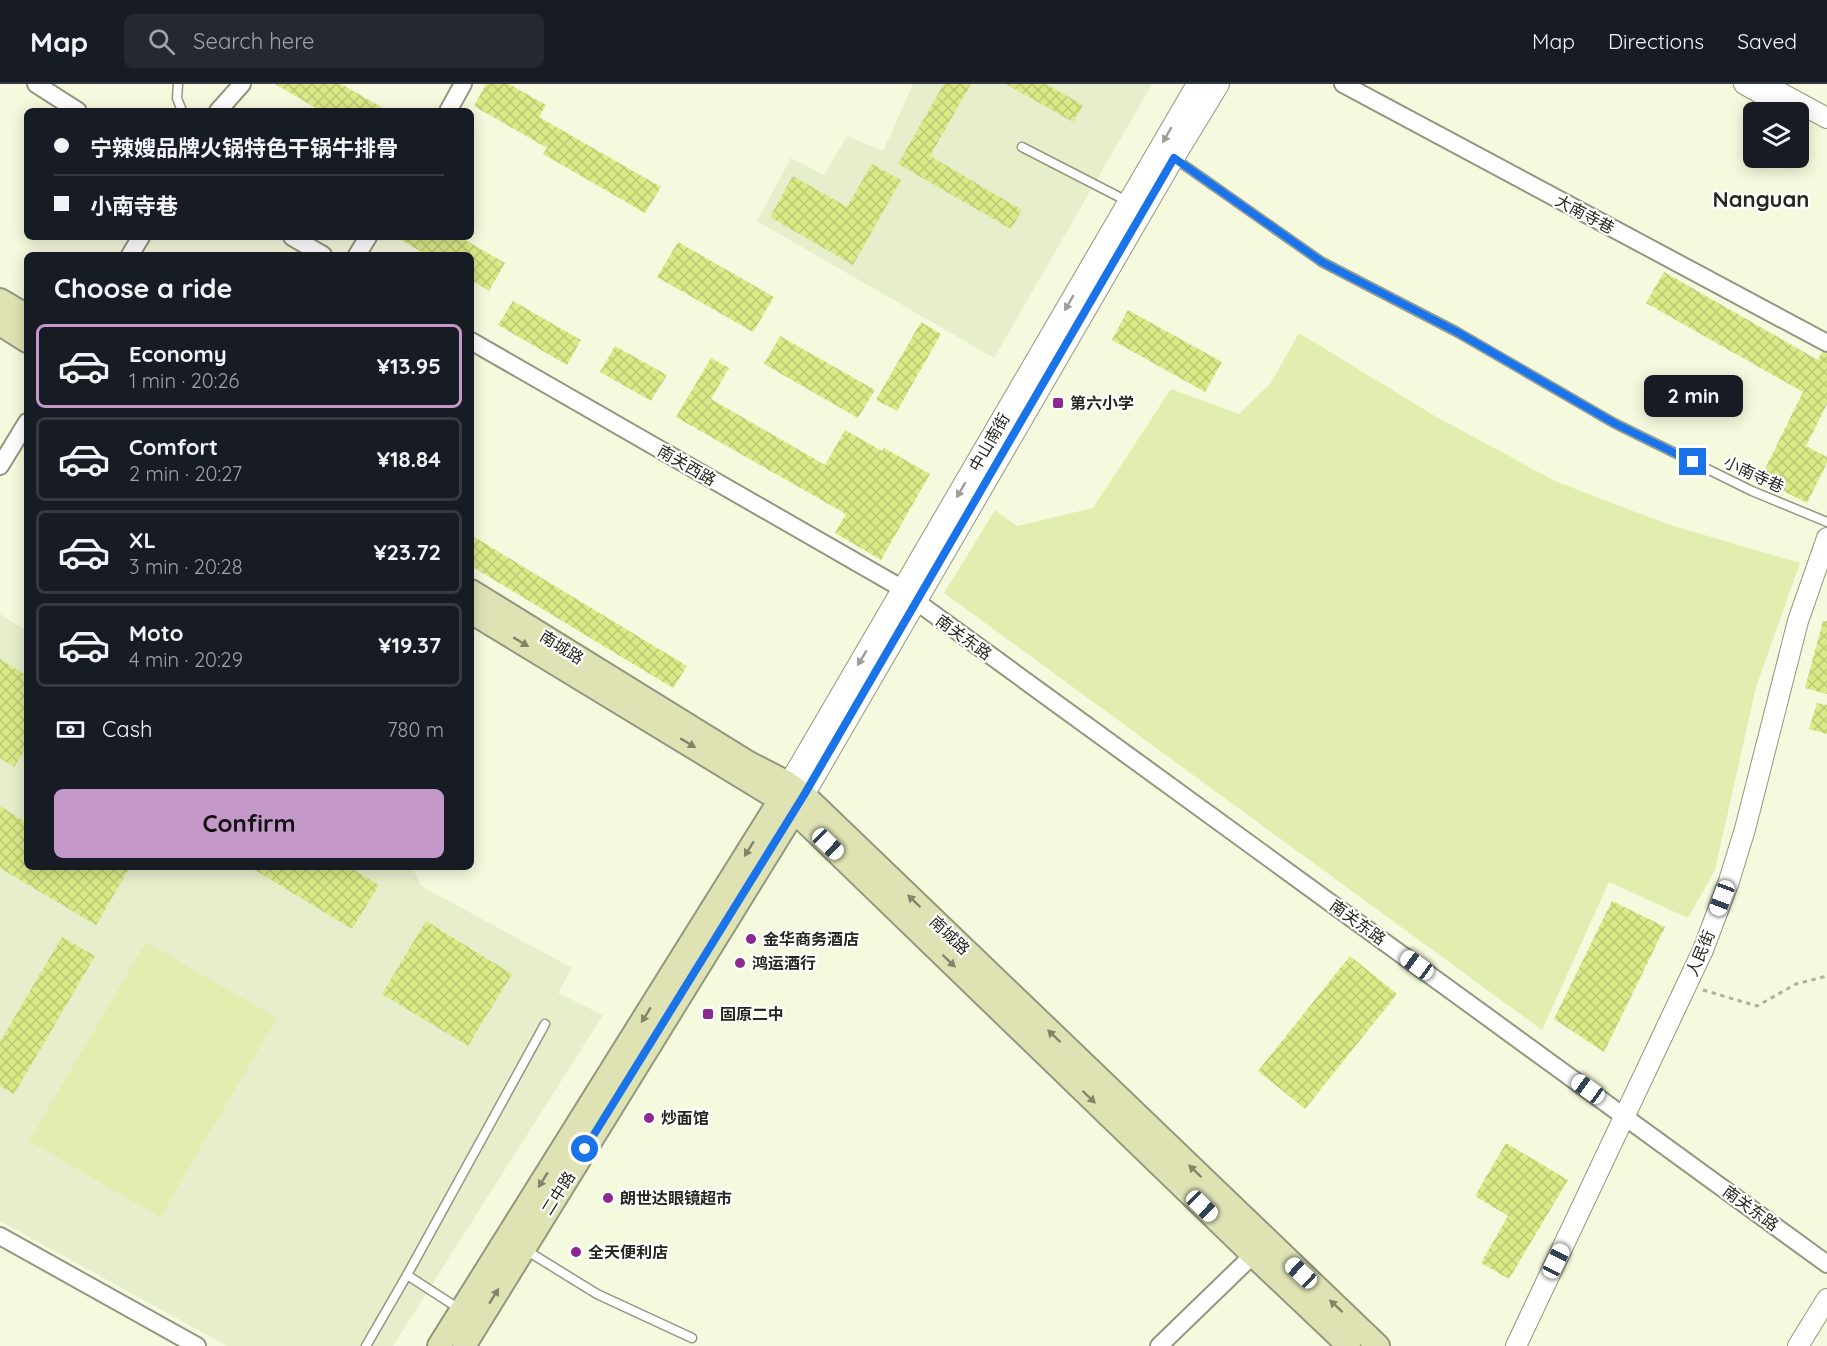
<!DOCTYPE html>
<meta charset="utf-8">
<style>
:root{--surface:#171b24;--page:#242831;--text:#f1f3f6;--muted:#9ea1a6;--line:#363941;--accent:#c498c8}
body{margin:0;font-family:Quicksand,"Noto Sans SC",sans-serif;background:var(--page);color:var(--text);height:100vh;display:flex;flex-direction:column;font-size:22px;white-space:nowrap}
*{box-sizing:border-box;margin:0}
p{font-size:20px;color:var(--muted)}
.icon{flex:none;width:33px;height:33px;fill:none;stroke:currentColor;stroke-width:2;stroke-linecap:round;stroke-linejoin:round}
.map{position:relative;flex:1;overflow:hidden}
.sheet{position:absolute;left:24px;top:168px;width:450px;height:618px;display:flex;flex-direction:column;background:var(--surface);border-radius:9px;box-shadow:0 3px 15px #0003}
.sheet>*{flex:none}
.guide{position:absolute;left:24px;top:24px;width:450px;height:132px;border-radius:9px;box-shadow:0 3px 15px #0003;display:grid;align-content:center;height:132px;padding:0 30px;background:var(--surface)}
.controls{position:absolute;left:1743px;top:18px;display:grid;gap:12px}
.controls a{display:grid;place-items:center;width:66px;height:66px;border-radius:9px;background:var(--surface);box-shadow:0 3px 15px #0003;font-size:30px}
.end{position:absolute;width:27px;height:27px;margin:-14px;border:8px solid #1a73e8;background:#fff;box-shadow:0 0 0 3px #fff}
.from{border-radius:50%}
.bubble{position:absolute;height:42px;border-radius:9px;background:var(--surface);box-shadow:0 3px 15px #0003;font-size:20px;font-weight:800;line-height:42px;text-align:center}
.car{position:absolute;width:18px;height:36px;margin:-18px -9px;border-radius:8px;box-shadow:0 0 4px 2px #0007;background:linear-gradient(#fff 24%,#345 0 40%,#fff 0 76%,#345 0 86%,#fff 0)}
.guide b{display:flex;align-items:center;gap:21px;height:57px;font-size:22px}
.guide b+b{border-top:2px solid var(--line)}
.guide i{width:15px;height:15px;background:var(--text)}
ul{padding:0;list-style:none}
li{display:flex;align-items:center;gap:18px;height:84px;margin:0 12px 9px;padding:0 18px;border:3px solid var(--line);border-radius:9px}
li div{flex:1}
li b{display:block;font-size:22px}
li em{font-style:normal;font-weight:800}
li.selected{border-color:var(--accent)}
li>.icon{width:54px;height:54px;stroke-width:1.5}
h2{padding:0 30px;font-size:27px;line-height:72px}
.pay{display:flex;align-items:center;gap:15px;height:66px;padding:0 30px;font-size:22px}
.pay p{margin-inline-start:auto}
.action{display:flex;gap:12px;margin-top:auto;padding:12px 30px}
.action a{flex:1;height:69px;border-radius:9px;background:var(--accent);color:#111;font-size:24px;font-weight:800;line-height:69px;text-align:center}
header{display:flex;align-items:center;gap:36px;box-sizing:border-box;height:84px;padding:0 30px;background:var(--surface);border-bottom:2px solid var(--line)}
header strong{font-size:28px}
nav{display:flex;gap:33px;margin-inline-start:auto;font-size:21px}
.search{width:420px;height:54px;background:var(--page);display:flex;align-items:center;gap:15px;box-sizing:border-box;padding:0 21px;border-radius:9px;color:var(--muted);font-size:22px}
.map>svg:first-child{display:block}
</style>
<header>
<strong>Map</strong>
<div class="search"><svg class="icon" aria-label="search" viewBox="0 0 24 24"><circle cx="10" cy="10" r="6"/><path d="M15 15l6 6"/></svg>Search here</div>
<nav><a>Map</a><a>Directions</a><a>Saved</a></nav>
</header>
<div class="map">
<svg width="1827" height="1262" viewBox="0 0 1827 1262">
<defs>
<pattern id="building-cross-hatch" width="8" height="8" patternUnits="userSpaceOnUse" patternTransform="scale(1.5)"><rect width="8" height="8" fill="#daea87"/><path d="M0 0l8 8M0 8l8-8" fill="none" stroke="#bbc974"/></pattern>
</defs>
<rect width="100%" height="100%" fill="#f5fade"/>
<g fill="#e7eecb">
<polygon points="913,0 1152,0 994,274 757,137 791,74 824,91 847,52 883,67"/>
<polygon points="0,530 27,547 27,783 410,783 413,785 421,802 572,884 558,909 603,931 393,1262 227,1262 0,1137"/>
</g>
<g fill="#e2eeaf">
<polygon points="1299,249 1435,332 1555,397 1667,440 1800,479 1756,603 1715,786 1688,834 1609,798 1542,946 944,509 995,426 1017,442 1093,424 1171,305 1239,330 1270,300"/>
<polygon points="146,858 277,934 160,1133 29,1057"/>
</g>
<g fill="url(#building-cross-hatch)">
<polygon points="275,0 341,0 388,27 321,27"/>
<polygon points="486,0 509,0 546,21 539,33 661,103 645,129 543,70 547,64 474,22"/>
<polygon points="944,0 971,0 930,72 1022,126 1011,145 898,80"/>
<polygon points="1006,0 1046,0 1083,21 1073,38"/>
<polygon points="872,80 901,96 853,181 770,133 793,92 847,123"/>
<polygon points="396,153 460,153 505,179 489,207 471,196 471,171 427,171"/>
<polygon points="678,158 774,213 753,248 657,193"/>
<polygon points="1664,188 1818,276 1822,268 1827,269 1827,320 1806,362 1827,373 1827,379 1807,419 1760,395 1803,308 1646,219"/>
<polygon points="513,217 581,256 567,281 498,241"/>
<polygon points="1128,226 1222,278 1205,308 1112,256"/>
<polygon points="921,238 941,250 897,327 876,316"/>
<polygon points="780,252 875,306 858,334 764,280"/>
<polygon points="615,262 667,291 651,317 600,288"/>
<polygon points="711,274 729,284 711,315 825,381 845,346 882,367 884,364 930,390 881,476 835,449 846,430 676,333"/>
<polygon points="471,451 687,582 673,604 471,482"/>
<polygon points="1823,537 1827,537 1827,610 1805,604"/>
<polygon points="0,575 27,592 27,663 14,683 0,674"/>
<polygon points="1817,619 1827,621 1827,650 1809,645"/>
<polygon points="0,722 27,739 27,783 130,783 96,841 0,784"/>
<polygon points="250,783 349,783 379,801 352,845"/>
<polygon points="1612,817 1665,843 1604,968 1554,935"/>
<polygon points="426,837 512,890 468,962 382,910"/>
<polygon points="62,853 95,872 14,1010 0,1002 0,958"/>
<polygon points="1350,872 1397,910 1305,1025 1258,987"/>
<polygon points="1506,1059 1568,1096 1509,1195 1481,1179 1508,1132 1475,1112"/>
</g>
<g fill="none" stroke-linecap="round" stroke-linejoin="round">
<g stroke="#92977e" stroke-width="11">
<g id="service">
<polyline points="178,0 177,14 182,27"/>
<polyline points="1022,63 1127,117"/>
<polyline points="1174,74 1322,178 1457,248 1614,339 1752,407 1827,438"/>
<polyline points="524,1165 597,1210 692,1254"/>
<polyline points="407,1191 461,1226"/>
<polyline points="366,1262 407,1191 545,940"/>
</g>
</g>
<g stroke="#92977e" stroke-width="20">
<g id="minor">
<polyline points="36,0 78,27"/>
<polyline points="1343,0 1827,259"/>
<polyline points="218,27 242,0"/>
<polyline points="448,27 463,0"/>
<polyline points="292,153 323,171"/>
<polyline points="130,171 141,153"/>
<polyline points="357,171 368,153"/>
<polyline points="471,257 903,505"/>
<polyline points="0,382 27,338"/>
<polyline points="917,518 1827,1180"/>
<polyline points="0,1152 197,1262"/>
<polyline points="1159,1262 1253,1171 1262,1165"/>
</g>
</g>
<g stroke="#92977e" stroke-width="22">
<g id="tertiary">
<polyline points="1744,0 1773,16"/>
<polyline points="1764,0 1827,34"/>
<polyline points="804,711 1174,74 1219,0"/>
<polyline points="781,713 1197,0"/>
<polyline points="1516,1262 1703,866 1729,797 1745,745 1798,537 1827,454"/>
<polyline points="1798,1262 1827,1215"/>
</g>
</g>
<g stroke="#92977e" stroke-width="26">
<g id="secondary">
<polyline points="0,216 27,232"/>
<polyline points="0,240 27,257"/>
<polyline points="471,507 749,679 788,699 804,711 1378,1262"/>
<polyline points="471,528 780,716 794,727 1253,1171 1349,1262"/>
<polyline points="439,1262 780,716"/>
<polyline points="464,1262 802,715"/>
</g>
</g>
<polyline stroke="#aeb29c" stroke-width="3" stroke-dasharray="4.5 4.5" stroke-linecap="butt" points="1703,906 1757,922 1796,900 1827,892"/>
<use href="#service" stroke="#fff" stroke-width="8"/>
<use href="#minor" stroke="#fff" stroke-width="16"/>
<use href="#tertiary" stroke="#fff" stroke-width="20"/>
<use href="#secondary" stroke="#dfe3b4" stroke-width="22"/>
</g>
<defs><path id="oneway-solid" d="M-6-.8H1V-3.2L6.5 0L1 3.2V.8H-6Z" transform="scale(1.5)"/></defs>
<g fill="#9d9e9a">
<use href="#oneway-solid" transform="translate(1167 51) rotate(120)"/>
<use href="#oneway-solid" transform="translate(1069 219) rotate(120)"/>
<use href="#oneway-solid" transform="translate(961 406) rotate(120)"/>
<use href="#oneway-solid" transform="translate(862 574) rotate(121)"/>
</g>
<g fill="#828669">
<use href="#oneway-solid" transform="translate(521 558) rotate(31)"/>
<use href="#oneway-solid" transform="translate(688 659) rotate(31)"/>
<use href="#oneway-solid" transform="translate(749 765) rotate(122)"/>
<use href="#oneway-solid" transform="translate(914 817) rotate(-136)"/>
<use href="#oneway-solid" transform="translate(949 877) rotate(44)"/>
<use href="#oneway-solid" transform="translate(646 931) rotate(122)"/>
<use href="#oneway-solid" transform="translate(1054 952) rotate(-136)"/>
<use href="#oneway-solid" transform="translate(1089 1013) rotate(44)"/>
<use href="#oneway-solid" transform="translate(1195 1087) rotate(-136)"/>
<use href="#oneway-solid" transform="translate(543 1096) rotate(122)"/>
<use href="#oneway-solid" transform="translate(494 1212) rotate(-58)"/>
<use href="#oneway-solid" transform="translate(1336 1222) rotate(-137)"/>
</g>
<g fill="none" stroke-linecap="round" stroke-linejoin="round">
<polyline stroke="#1a73e8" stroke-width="8" points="585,1065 804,711 1174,74 1322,178 1457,248 1614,339 1693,378"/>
</g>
<g fill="#8c2890" stroke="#fff" stroke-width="2">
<rect x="1052" y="313" width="12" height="12" rx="3"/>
<circle cx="751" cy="855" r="6"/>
<circle cx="740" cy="879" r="6"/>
<rect x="702" y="924" width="12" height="12" rx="3"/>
<circle cx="649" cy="1034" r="6"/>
<circle cx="608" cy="1114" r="6"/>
<circle cx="576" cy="1168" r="6"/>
</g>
<g text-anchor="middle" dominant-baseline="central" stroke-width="4.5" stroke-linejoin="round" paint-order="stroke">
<g font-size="16" fill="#26281e" stroke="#fff">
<text transform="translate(1585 130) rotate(28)">大南寺巷</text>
<text transform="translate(989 358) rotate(-60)">中山南街</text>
<text transform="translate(687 381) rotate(30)">南关西路</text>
<text transform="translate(1754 390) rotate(25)">小南寺巷</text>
<text transform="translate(964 553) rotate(36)">南关东路</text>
<text transform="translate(562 563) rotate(32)">南城路</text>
<text transform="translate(1358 838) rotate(36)">南关东路</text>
<text transform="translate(950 851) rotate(44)">南城路</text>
<text transform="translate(1700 869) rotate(-67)">人民街</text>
<text transform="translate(558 1109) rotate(-58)">二中路</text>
<text transform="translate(1751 1124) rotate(36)">南关东路</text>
</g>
<g font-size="16" font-weight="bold" fill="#26281e" stroke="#fff" text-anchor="start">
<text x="1070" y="319">第六小学</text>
<text x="763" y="855">金华商务酒店</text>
<text x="752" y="879">鸿运酒行</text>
<text x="720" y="930">固原二中</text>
<text x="661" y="1034">炒面馆</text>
<text x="620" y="1114">朗世达眼镜超市</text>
<text x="588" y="1168">全天便利店</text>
</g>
<g font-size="22" font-weight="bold" fill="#26281e" stroke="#fff">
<text x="1761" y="115">Nanguan</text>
</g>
</g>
</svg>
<div class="controls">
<a><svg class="icon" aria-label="layers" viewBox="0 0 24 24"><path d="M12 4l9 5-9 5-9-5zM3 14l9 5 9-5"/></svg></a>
</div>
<i class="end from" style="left:585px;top:1065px"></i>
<i class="end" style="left:1693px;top:378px"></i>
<div class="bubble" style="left:1644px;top:291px;width:99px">2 min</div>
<i class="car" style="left:828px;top:760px;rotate:134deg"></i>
<i class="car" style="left:1722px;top:814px;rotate:201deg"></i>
<i class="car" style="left:1417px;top:881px;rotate:306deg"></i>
<i class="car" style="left:1588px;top:1005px;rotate:306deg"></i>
<i class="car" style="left:1202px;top:1122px;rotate:134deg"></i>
<i class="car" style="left:1556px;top:1177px;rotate:26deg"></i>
<i class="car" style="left:1301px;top:1189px;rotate:313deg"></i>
<div class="guide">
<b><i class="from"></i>宁辣嫂品牌火锅特色干锅牛排骨</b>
<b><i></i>小南寺巷</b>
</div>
<section class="sheet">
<h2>Choose a ride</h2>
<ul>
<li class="selected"><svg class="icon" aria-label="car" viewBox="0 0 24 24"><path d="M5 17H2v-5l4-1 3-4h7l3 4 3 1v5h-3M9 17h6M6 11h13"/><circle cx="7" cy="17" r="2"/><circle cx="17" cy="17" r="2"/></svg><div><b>Economy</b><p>1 min · 20:26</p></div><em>¥13.95</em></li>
<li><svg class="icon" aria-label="car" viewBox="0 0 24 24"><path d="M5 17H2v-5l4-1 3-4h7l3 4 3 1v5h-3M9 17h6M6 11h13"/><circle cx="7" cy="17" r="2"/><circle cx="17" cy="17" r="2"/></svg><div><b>Comfort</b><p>2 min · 20:27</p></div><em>¥18.84</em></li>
<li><svg class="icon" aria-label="car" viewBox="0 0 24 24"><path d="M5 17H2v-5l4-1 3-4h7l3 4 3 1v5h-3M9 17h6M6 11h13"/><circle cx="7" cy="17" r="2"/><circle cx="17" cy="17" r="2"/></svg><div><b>XL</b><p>3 min · 20:28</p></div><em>¥23.72</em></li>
<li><svg class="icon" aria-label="car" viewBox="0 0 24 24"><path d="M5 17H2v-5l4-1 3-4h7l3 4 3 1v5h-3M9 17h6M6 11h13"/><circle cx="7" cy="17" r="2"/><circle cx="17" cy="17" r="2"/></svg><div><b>Moto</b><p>4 min · 20:29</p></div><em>¥19.37</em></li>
</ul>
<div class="pay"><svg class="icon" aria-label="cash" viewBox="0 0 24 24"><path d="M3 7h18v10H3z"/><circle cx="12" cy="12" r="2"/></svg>Cash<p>780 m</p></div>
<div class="action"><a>Confirm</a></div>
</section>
</div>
